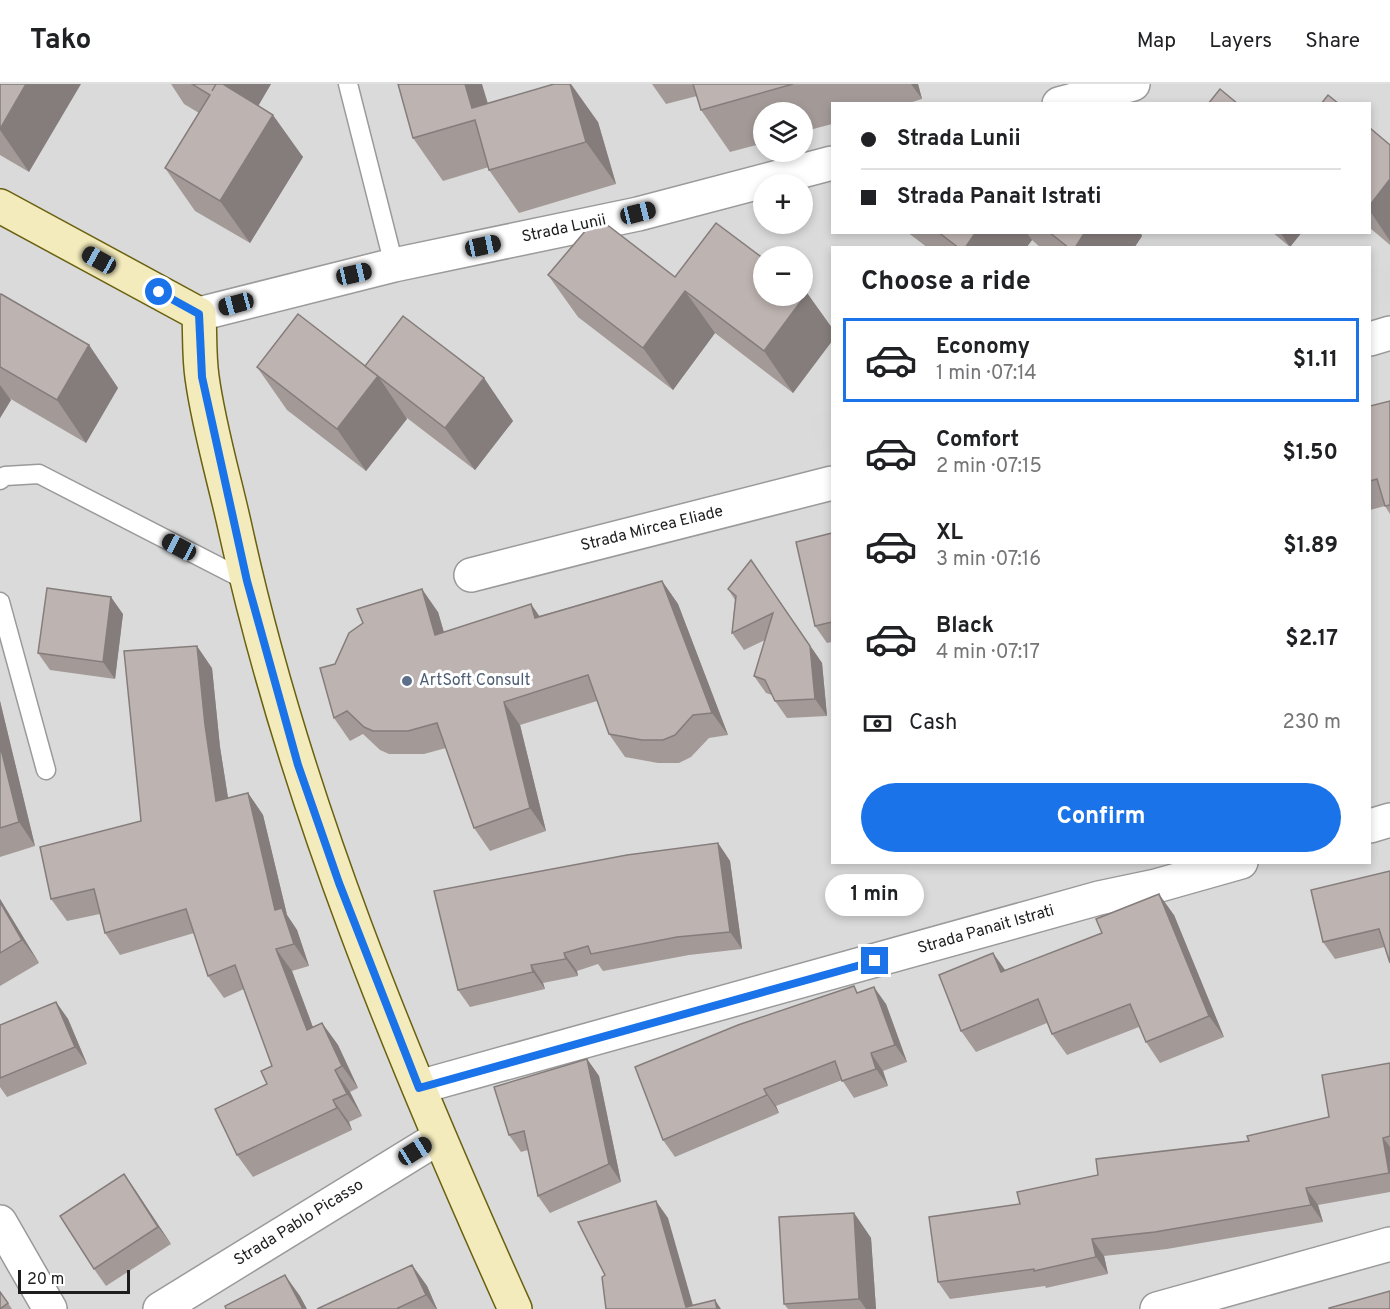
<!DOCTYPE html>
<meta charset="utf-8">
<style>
:root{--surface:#fff;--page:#f2f2f2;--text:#202124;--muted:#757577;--line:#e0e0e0;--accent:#1a73e8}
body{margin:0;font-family:Overpass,sans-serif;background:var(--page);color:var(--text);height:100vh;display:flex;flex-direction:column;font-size:22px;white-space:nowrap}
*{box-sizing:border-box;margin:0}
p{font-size:20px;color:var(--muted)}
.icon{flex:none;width:33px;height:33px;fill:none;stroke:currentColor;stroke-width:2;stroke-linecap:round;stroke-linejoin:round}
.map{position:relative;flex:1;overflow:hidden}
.details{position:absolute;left:831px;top:162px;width:540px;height:618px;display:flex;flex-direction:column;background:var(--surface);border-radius:0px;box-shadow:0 3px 9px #0003}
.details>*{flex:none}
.hud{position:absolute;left:831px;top:18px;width:540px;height:132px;border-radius:0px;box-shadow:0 3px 9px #0003;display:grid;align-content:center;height:132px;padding:0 30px;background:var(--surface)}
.buttons{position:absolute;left:753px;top:18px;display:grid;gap:12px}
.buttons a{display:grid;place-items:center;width:60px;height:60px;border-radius:50%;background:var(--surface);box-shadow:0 3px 9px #0003;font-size:30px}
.scale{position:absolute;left:18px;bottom:15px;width:112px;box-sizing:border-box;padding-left:6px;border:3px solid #1d1d1d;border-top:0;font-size:16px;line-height:21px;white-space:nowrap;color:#1d1d1d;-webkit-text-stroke:4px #fff;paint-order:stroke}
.end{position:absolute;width:27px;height:27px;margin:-14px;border:8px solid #1a73e8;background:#fff;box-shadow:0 0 0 3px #fff}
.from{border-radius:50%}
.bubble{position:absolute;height:42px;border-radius:21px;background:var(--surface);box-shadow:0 3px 9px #0003;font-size:20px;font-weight:700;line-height:42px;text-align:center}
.car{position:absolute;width:18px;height:36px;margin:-18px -9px;border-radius:8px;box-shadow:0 0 4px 2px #0007;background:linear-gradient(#222 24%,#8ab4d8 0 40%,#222 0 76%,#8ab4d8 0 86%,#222 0)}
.hud b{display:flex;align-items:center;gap:21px;height:57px;font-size:22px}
.hud b+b{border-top:2px solid var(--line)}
.hud i{width:15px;height:15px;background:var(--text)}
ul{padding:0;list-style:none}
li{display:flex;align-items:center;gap:18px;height:84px;margin:0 12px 9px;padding:0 18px;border:3px solid transparent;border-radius:0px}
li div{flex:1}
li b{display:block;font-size:22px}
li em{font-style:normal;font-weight:700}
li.selected{border-color:var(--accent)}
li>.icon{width:54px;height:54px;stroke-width:1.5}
h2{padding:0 30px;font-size:27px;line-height:72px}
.pay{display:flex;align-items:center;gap:15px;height:66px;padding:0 30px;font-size:22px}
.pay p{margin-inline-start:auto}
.action{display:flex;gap:12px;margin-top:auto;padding:12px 30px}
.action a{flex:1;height:69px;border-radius:36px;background:var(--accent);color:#fff;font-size:24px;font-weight:700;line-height:69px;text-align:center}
header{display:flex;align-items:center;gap:36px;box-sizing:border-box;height:84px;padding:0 30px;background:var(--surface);border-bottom:2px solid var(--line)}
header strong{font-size:28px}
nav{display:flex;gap:33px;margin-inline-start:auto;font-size:21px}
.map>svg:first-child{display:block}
</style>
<header>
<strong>Tako</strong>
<nav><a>Map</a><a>Layers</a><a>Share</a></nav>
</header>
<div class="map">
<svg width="1390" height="1225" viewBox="0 0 1390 1225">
<rect width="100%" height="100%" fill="#ede8e4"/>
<path fill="#dbdada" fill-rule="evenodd" d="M0 0H1390V1225H0ZM832 20H1370V148H832ZM764 28H802V68H764ZM764 100H802V140H764ZM832 164H1370V778H832ZM764 172H802V212H764Z"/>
<g fill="#d9d9d9">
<polygon points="1390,181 1390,217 1370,222 1370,186"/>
<polygon points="832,327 832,363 819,367 810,333"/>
</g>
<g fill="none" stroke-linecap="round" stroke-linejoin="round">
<g stroke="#9a9a9a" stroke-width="21">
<g id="lane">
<polyline points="348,0 394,181"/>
<polyline points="0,396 5,392 39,390 247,497"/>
<polyline points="0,518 46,686"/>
</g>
</g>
<g stroke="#9a9a9a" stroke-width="36">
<g id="street">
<polyline points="1059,20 1133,0"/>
<polyline points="199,230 394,181 638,130 832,79"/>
<polyline points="1370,255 1390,249"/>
<polyline points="471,491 832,399"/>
<polyline points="1370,742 1390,736"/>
<polyline points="419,1003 1099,814 1156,802 1241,778"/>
<polyline points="0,1138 50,1225"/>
<polyline points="160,1225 438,1054"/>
<polyline points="1157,1225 1390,1160"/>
</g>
</g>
<g stroke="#69610f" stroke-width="36">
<path id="secondary" d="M0 122 199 230C200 251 199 272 202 293 209 345 225 397 236 448 295 717 402 974 515 1225"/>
</g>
<use href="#lane" stroke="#fff" stroke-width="18"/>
<use href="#street" stroke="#fff" stroke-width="33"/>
<use href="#secondary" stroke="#f3ebbc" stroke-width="33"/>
</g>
<g fill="#a39a98">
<polygon points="0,0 29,88 0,71"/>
<polygon points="171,0 271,0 258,21 303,73 250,159 195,127 165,84 199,29 184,20"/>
<polygon points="652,0 918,0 922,15 906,20 832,20 832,40 802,48 802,28 764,28 764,59 730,68 701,26 697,12 666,20"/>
<polygon points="488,19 598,38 616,100 519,129 489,86 489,83 443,97 413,54"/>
<polygon points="1370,44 1390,61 1390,161 1370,144"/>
<polygon points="907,148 1140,148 1142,152 1134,164 1041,164 1032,156 1026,164 928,164"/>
<polygon points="1272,148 1302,148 1290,163"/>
<polygon points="548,191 675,193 807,209 832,244 832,257 793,309 715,249 673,306 578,233"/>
<polygon points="0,211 89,261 118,304 86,359 9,314 11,316 0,334"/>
<polygon points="365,282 484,294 513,337 475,386 407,334 366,387 287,326 257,283"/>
<polygon points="1390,317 1390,430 1385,422 1370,426 1370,322"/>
<polygon points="832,449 832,558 827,559 815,542"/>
<polygon points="751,476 822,579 827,632 787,634 775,617 772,611 766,609 754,592 765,556 744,566 732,549 735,516 728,505"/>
<polygon points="662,497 678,520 728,651 709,654 691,673 679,679 658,679 625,673 609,650 597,617 520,641 546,747 490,767 474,744 446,664 424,670 389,670 380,666 363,650 350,657 334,634 335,580 438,528 444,548 539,532"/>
<polygon points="123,530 115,595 50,586 38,569"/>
<polygon points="212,584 220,663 228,714 248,709 263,731 287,831 297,846 309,882 292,887 313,943 322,939 338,961 358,1004 350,1008 362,1032 349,1038 352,1046 253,1093 237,1071 267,1000 272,982 244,905 224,914 208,892 194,849 120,871 105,849 100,830 67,837 51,815 141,737"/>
<polygon points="0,617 35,762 0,773"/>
<polygon points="718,759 730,777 742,865 689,871 603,887 598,880 577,887 578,892 543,899 545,905 470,923 458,906"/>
<polygon points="1390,787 1385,863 1335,875 1323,858"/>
<polygon points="0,815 39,879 0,902"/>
<polygon points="1174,831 1224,953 1160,979 1146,958 1139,943 1067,971 1052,950 1047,939 976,968 961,947 1005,886"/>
<polygon points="858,908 886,920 907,978 883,987 888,1002 854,1014 842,996 776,1022 779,1029 675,1073 663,1056"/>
<polygon points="56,918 68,935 87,980 7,1013 0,1003 0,941"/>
<polygon points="587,975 599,992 621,1098 550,1129 538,1112 528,1066 521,1068 509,1051"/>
<polygon points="1390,979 1390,1108 1318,1121 1323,1138 1167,1165 1104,1172 1108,1190 1046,1204 1045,1202 950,1215 938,1198 1020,1120 1249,1057 1329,1033"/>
<polygon points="124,1090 171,1160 106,1202 94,1185"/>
<polygon points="854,1129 871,1154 876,1225 788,1225 784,1220"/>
<polygon points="412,1181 427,1202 437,1225 317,1225"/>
<polygon points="0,1207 12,1225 0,1225"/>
</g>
<g fill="#847d7c">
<polygon points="26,0 81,0 29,88 0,46"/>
<polygon points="216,0 271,0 242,50"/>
<polygon points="465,0 482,0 502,66 472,24"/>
<polygon points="570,0 571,0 598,38 616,100 586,58"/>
<polygon points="911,0 918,0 922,15"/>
<polygon points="273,31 303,73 250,159 220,117"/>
<polygon points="1390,95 1390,157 1370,127 1370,121"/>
<polygon points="976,148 1026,148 1032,156 1026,164 965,164"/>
<polygon points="1085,148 1140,148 1142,152 1134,164 1075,164"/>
<polygon points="1280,148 1302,148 1290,163"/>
<polygon points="685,207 715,249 673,306 643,264"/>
<polygon points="807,209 832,244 832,257 793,309 764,267"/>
<polygon points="89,261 118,304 86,359 57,316"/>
<polygon points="378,292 407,335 366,387 337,345"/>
<polygon points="484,294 513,337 475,386 445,344"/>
<polygon points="0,301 11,316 0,334"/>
<polygon points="751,476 822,579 827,632 815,615"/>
<polygon points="662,497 678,520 728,651 712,629"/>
<polygon points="422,505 438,528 451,574 435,551"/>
<polygon points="111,513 123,530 115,595 103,578"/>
<polygon points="531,520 547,543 535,534"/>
<polygon points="197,562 212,584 220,663 232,739 216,717 205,641"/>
<polygon points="0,617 35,762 19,738 0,661"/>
<polygon points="504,618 520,641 546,747 530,724"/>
<polygon points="248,709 263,731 287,831 297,846 309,882 294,860 275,826"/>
<polygon points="718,759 730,777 742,865 730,848"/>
<polygon points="1159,810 1174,831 1224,953 1209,932"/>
<polygon points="0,815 39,879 22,856 0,818"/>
<polygon points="276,865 292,887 322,968 307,946"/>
<polygon points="564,869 577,887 578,892 566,875"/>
<polygon points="993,869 1008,890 1001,888"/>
<polygon points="531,881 543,899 545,905 533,888"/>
<polygon points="874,903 886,920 907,978 895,961"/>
<polygon points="56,918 68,935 87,980 75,963"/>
<polygon points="322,939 338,961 358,1004 342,982"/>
<polygon points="871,969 883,987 888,1002 876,985"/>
<polygon points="587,975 599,992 621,1098 609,1080"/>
<polygon points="335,986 350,1008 362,1032 347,1010"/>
<polygon points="764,1005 776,1022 779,1029 767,1011"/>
<polygon points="333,1016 349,1038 352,1046 337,1024"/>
<polygon points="1383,1054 1390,1063 1390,1090 1389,1089"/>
<polygon points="124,1090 136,1107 171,1160 158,1143"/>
<polygon points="1306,1104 1318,1121 1323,1138 1311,1121"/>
<polygon points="656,1117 668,1134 694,1225 686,1223"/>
<polygon points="854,1129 871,1154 876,1225 866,1225 859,1215"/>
<polygon points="1092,1155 1104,1172 1108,1190 1096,1173"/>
<polygon points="412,1181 427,1202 437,1225 436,1225 426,1211"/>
<polygon points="285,1191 300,1212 307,1225 303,1225"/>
<polygon points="715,1216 721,1225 717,1225"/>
</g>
<g fill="#bdb3b1" stroke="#847d7c" stroke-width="1.5">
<polygon points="0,0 26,0 0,45"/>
<polygon points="192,0 216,0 212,7 216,0 223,0 273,31 220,117 165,84 210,11"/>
<polygon points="398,0 465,0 472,24 554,0 570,0 586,58 489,86 475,36 413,54"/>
<polygon points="693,0 793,0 701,26"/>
<polygon points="1220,5 1238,20 1208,20"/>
<polygon points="1328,11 1339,20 1321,20"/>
<polygon points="1370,44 1390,61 1390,95 1370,121"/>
<polygon points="597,133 675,193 716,139 764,175 764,212 802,212 802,205 807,209 764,267 685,207 643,264 548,191"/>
<polygon points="938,148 976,148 965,164 959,164"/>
<polygon points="1049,148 1085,148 1075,164 1069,164"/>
<polygon points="1,210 89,261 57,316 0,283 0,211"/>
<polygon points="298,230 378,292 337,345 257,283"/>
<polygon points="403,232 484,294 445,344 365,282"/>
<polygon points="1390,317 1390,421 1385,422 1377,395 1370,397 1370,322"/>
<polygon points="832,449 832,538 815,542 796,458"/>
<polygon points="751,476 810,562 815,615 775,617 765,596 754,592 773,529 732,549 736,512 728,505"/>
<polygon points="662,497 712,629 693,631 675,651 663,656 642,656 609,650 588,591 504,618 530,724 474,744 437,639 408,647 373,647 364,643 347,627 334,634 320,584 335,580 349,549 363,539 357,525 422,505 435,551 531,520 535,534"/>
<polygon points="47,504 111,513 103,578 38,569"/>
<polygon points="197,562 205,641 216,717 248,709 275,826 282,824 294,860 276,865 307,946 322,939 342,982 335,986 347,1010 333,1016 337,1024 237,1071 215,1025 267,1000 261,987 272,982 235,881 208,892 186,825 105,849 94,805 51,815 40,763 141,737 124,567"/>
<polygon points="0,661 19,738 0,744"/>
<polygon points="718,759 730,848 677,853 591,870 588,862 564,869 566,875 531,881 533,888 458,906 434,807 627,771"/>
<polygon points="1390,787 1390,879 1379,845 1323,858 1311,806"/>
<polygon points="1159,810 1209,932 1146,958 1130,920 1052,950 1038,915 961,947 939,891 993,869 1001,888 1102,849 1096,835"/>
<polygon points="0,818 22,856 0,869"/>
<polygon points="854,902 857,909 874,903 895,961 871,969 876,985 842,997 835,977 764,1005 767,1011 663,1056 635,983 738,941"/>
<polygon points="56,918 75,963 0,994 0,941"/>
<polygon points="587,975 609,1080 538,1112 524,1047 509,1051 494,1003"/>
<polygon points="1390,979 1390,1052 1383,1054 1389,1089 1306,1104 1311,1121 1155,1148 1092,1155 1096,1173 1034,1187 1034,1185 938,1198 929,1133 1020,1120 1017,1108 1098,1091 1096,1075 1249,1057 1247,1052 1329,1033 1322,991"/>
<polygon points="124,1090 158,1143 94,1185 60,1132"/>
<polygon points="656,1117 686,1223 715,1216 717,1225 606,1225 602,1193 605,1191 578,1138"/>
<polygon points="854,1129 859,1215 784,1220 779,1133"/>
<polygon points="412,1181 426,1211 398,1224 399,1225 317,1225"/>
<polygon points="285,1191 303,1225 226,1225 225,1222"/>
<polygon points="1390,1207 1390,1225 1329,1225 1329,1224"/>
<polygon points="0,1208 8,1219 0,1225"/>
</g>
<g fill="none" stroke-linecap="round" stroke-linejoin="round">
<polyline stroke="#1a73e8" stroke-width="8" points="159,208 199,230 202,293 247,497 298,681 339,799 419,1004 875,877"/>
</g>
<circle fill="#5c6f8a" stroke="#fff" stroke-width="2" cx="407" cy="597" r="6"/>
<g text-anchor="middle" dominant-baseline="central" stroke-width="6" stroke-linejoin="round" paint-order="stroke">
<g font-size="16" fill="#1d1d1d" stroke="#fff">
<text transform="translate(564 145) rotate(-12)">Strada Lunii</text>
<text transform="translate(652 445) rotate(-14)">Strada Mircea Eliade</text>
<text transform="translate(986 846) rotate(-16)">Strada Panait Istrati</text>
<text transform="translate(299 1139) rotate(-32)">Strada Pablo Picasso</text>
</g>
<g font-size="16" fill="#4e5e75" stroke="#fff" text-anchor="start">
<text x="419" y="597">ArtSoft Consult</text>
</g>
</g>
</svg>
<div class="buttons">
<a><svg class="icon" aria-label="layers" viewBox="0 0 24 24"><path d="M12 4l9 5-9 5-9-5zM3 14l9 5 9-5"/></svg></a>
<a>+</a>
<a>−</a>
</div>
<div class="scale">20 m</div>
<i class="end from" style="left:159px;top:208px"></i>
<i class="end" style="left:875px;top:877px"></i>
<div class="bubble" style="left:825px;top:790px;width:99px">1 min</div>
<i class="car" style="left:638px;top:129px;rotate:76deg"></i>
<i class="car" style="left:483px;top:162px;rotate:78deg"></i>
<i class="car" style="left:99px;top:176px;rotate:299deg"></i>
<i class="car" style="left:354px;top:190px;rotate:77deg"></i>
<i class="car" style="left:236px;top:220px;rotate:255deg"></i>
<i class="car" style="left:179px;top:463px;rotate:298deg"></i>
<i class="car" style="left:415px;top:1067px;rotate:58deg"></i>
<div class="hud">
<b><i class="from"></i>Strada Lunii</b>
<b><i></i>Strada Panait Istrati</b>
</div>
<section class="details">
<h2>Choose a ride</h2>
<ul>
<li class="selected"><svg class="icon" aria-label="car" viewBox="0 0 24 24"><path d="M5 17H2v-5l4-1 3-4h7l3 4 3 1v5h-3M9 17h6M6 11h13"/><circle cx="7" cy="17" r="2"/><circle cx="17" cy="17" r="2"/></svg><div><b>Economy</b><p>1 min · 07:14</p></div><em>$1.11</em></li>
<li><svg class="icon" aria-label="car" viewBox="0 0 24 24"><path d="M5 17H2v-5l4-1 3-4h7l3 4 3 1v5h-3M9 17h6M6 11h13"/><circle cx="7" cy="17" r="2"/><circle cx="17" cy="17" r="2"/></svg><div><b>Comfort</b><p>2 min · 07:15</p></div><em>$1.50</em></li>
<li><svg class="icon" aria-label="car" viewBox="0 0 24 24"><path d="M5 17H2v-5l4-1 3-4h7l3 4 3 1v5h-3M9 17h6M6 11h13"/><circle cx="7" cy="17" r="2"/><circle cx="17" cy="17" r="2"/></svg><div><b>XL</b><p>3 min · 07:16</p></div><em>$1.89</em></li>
<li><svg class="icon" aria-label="car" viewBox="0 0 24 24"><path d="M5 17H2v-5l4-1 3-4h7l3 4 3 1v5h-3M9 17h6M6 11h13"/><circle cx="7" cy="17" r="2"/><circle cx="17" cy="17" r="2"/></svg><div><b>Black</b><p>4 min · 07:17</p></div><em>$2.17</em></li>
</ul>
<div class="pay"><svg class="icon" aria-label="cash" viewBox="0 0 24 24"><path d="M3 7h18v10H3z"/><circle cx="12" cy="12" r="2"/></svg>Cash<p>230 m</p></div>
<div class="action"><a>Confirm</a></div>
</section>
</div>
